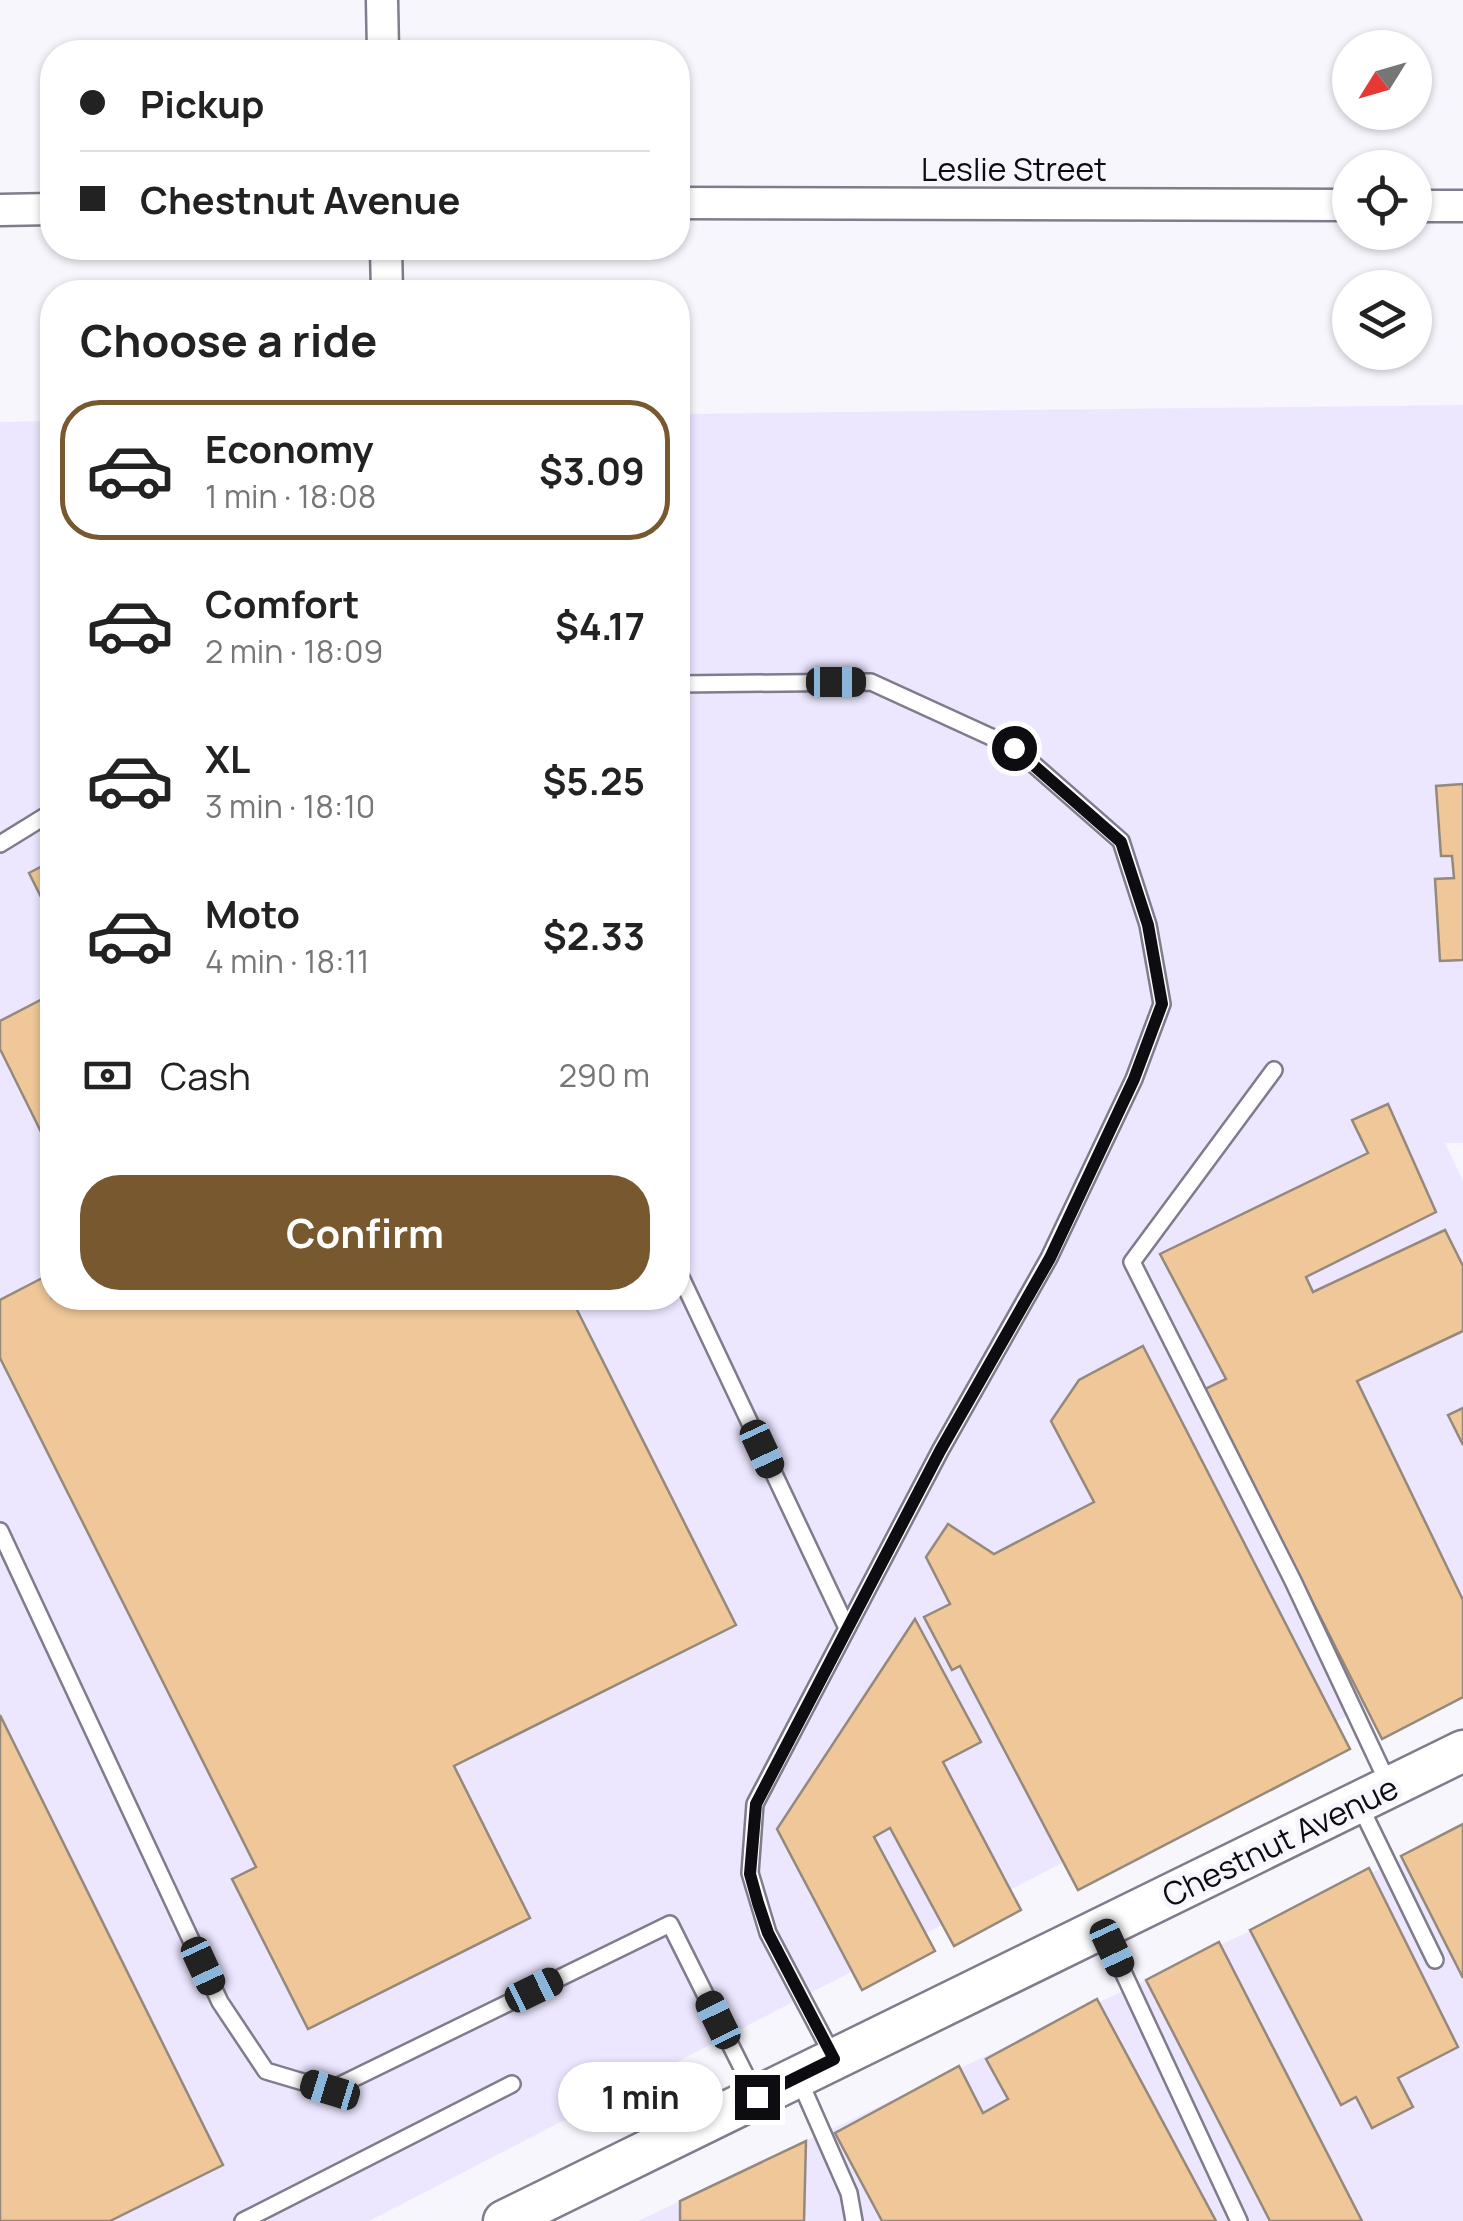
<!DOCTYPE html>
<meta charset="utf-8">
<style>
:root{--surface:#fff;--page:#f2f2f2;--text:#222;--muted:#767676;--line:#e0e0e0;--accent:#78582e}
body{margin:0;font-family:Manrope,sans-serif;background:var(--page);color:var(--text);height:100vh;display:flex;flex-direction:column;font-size:38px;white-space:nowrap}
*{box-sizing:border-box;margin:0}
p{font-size:32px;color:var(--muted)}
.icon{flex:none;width:55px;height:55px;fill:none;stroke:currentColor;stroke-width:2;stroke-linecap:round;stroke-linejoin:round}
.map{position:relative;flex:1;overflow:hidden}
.sheet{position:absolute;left:40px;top:280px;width:650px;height:1030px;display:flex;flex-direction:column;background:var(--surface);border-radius:40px;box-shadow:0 2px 8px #0004}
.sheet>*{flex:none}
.top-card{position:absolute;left:40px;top:40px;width:650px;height:220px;border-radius:40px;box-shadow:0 2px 8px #0004;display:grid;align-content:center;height:220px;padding:0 40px;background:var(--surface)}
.needle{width:65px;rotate:233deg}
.fabs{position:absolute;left:1332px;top:30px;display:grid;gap:20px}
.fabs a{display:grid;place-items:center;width:100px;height:100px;border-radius:50%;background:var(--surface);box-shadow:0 2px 8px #0004;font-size:50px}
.end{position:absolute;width:45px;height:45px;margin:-22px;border:12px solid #0d0c11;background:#fff;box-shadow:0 0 0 5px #fff}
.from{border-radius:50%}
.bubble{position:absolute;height:70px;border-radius:35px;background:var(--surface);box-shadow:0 2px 8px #0004;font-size:32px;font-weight:700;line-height:70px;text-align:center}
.car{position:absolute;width:30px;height:60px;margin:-30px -15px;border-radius:12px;box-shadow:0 0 8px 2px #0007;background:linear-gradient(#222 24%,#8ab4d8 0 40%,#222 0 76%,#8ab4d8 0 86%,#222 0)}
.top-card b{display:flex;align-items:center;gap:35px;height:95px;font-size:38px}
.top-card b+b{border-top:2px solid var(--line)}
.top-card i{width:25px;height:25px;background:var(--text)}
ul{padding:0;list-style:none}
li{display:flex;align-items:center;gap:30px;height:140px;margin:0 20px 15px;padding:0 20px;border:5px solid transparent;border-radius:40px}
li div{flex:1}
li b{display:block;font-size:38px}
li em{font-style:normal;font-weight:700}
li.current{border-color:var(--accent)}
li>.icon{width:90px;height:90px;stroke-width:1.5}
h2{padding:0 40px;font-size:45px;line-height:120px}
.pay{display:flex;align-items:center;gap:25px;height:110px;padding:0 40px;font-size:38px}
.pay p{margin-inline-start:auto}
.action{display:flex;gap:20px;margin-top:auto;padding:20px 40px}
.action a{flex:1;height:115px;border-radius:40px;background:var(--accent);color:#fff;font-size:40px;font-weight:700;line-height:115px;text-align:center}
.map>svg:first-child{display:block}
</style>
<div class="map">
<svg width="1463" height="2221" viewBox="0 0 1463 2221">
<rect width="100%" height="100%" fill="#f7f6fd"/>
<g fill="#ece7ff">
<polygon points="1463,405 1463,1143 1445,1143 1463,1181 1463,1656 369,2221 0,2221 0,422 52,421 52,1298 678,1298 678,414"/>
<polygon points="1463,1830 1463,2221 638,2221 806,2141"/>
</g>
<g fill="#efc798" stroke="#94897c" stroke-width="2.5">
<polygon points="1463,784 1463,960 1440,961 1435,879 1454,878 1452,856 1441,856 1436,786"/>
<polygon points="52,861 52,919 29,873"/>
<polygon points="52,994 52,1154 0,1049 0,1021"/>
<polygon points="1388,1104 1436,1212 1306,1277 1313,1292 1445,1230 1463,1266 1463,1331 1357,1381 1463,1600 1463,1697 1382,1739 1205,1389 1226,1379 1160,1254 1368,1153 1352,1120"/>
<polygon points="52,1273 52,1298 571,1298 736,1625 454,1766 530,1918 308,2029 232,1879 256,1867 0,1358 0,1300"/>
<polygon points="1143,1346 1350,1749 1078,1890 960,1666 952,1670 924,1617 950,1604 926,1557 948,1524 994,1554 1094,1502 1051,1421 1079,1380"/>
<polygon points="1463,1408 1463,1445 1448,1415"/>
<polygon points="915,1619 981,1742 943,1762 1021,1910 954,1946 890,1828 874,1837 935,1951 862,1990 777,1829"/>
<polygon points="0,1715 223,2165 110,2221 0,2221"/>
<polygon points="1463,1824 1463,1978 1401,1856"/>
<polygon points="1369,1868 1458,2047 1398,2078 1413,2107 1372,2128 1356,2097 1341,2105 1250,1930"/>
<polygon points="1219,1942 1362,2221 1270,2221 1146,1980"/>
<polygon points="1097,1999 1216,2221 882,2221 835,2133 959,2066 983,2113 1008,2099 986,2059"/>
<polygon points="806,2141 804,2221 680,2221 680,2201"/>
</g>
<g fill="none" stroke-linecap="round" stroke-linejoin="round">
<g stroke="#807c8b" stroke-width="20">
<g id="lane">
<polyline points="678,684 871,682 1015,748 1121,841 1148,925 1162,1004 1134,1079 1049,1258 940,1451 755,1804 750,1873 768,1933 833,2056"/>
<polyline points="0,844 52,812"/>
<polyline points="1274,1070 1132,1262 1293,1581 1388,1783"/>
<polyline points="678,1271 847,1628"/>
<polyline points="0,1531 220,2002 266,2071 330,2090 670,1924 755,2094"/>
<polyline points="1360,1806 1435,1960"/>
<polyline points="1104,1931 1239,2221"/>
<polyline points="798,2077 849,2193 854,2221"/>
<polyline points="243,2221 512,2084"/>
</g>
</g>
<g stroke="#807c8b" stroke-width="35">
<g id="street">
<polyline points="382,0 383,52"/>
<polyline points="678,203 1350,205"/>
<polyline points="1415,206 1463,206"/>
<polyline points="0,210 52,209"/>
<polyline points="386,248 387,292"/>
</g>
</g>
<g stroke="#807c8b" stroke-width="45">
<polyline id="secondary" points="504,2221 1463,1751"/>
</g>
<use href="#lane" stroke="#fff" stroke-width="15"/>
<use href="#street" stroke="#fff" stroke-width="30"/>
<use href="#secondary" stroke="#fff" stroke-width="40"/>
</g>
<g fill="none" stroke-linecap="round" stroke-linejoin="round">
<polyline stroke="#0d0c11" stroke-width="12" points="757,2097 834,2059 768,1933 758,1903 750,1874 756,1804 940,1451 1050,1258 1134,1079 1162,1004 1148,925 1121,842 1014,748"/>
</g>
<g text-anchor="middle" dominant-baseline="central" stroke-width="10" stroke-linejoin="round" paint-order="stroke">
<g font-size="32" fill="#0d0c11" stroke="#f7f6fd">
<text x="1014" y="169">Leslie Street</text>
<text transform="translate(1280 1841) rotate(-26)">Chestnut Avenue</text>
</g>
</g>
</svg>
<div class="fabs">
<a><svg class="needle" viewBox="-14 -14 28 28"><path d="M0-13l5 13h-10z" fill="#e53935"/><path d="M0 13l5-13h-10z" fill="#767676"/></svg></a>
<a><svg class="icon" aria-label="locate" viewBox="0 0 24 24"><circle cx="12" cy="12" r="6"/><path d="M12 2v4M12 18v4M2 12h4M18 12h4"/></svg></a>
<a><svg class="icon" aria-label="layers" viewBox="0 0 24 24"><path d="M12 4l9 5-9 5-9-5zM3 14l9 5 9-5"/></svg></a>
</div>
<i class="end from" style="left:1014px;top:748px"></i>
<i class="end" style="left:757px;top:2097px"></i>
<div class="bubble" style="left:558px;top:2062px;width:165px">1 min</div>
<i class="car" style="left:836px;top:682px;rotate:90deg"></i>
<i class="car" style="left:762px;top:1449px;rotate:155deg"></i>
<i class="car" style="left:1112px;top:1948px;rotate:155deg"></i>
<i class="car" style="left:203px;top:1966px;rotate:155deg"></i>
<i class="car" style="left:534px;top:1990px;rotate:64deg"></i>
<i class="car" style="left:718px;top:2020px;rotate:334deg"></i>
<i class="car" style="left:330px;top:2090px;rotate:287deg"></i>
<div class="top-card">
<b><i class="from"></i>Pickup</b>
<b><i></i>Chestnut Avenue</b>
</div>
<section class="sheet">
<h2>Choose a ride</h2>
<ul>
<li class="current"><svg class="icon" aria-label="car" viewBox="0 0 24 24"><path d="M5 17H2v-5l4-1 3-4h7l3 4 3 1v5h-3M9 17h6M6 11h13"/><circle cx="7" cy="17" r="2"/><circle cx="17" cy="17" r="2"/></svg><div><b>Economy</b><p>1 min · 18:08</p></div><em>$3.09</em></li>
<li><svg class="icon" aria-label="car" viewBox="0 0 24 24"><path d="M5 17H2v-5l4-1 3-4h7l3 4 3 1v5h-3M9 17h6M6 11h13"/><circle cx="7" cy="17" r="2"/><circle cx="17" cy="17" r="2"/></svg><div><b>Comfort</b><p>2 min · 18:09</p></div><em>$4.17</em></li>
<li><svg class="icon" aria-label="car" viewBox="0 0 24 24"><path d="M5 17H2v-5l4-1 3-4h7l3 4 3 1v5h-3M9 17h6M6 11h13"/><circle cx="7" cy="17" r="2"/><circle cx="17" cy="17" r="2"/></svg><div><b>XL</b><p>3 min · 18:10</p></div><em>$5.25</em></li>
<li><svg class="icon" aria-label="car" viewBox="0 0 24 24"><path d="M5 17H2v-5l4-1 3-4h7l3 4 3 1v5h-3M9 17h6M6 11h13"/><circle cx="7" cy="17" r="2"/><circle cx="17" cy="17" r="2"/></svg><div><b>Moto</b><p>4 min · 18:11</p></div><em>$2.33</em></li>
</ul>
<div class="pay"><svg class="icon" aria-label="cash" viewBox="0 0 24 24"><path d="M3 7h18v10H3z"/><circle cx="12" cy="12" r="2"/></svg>Cash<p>290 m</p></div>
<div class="action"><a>Confirm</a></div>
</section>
</div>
